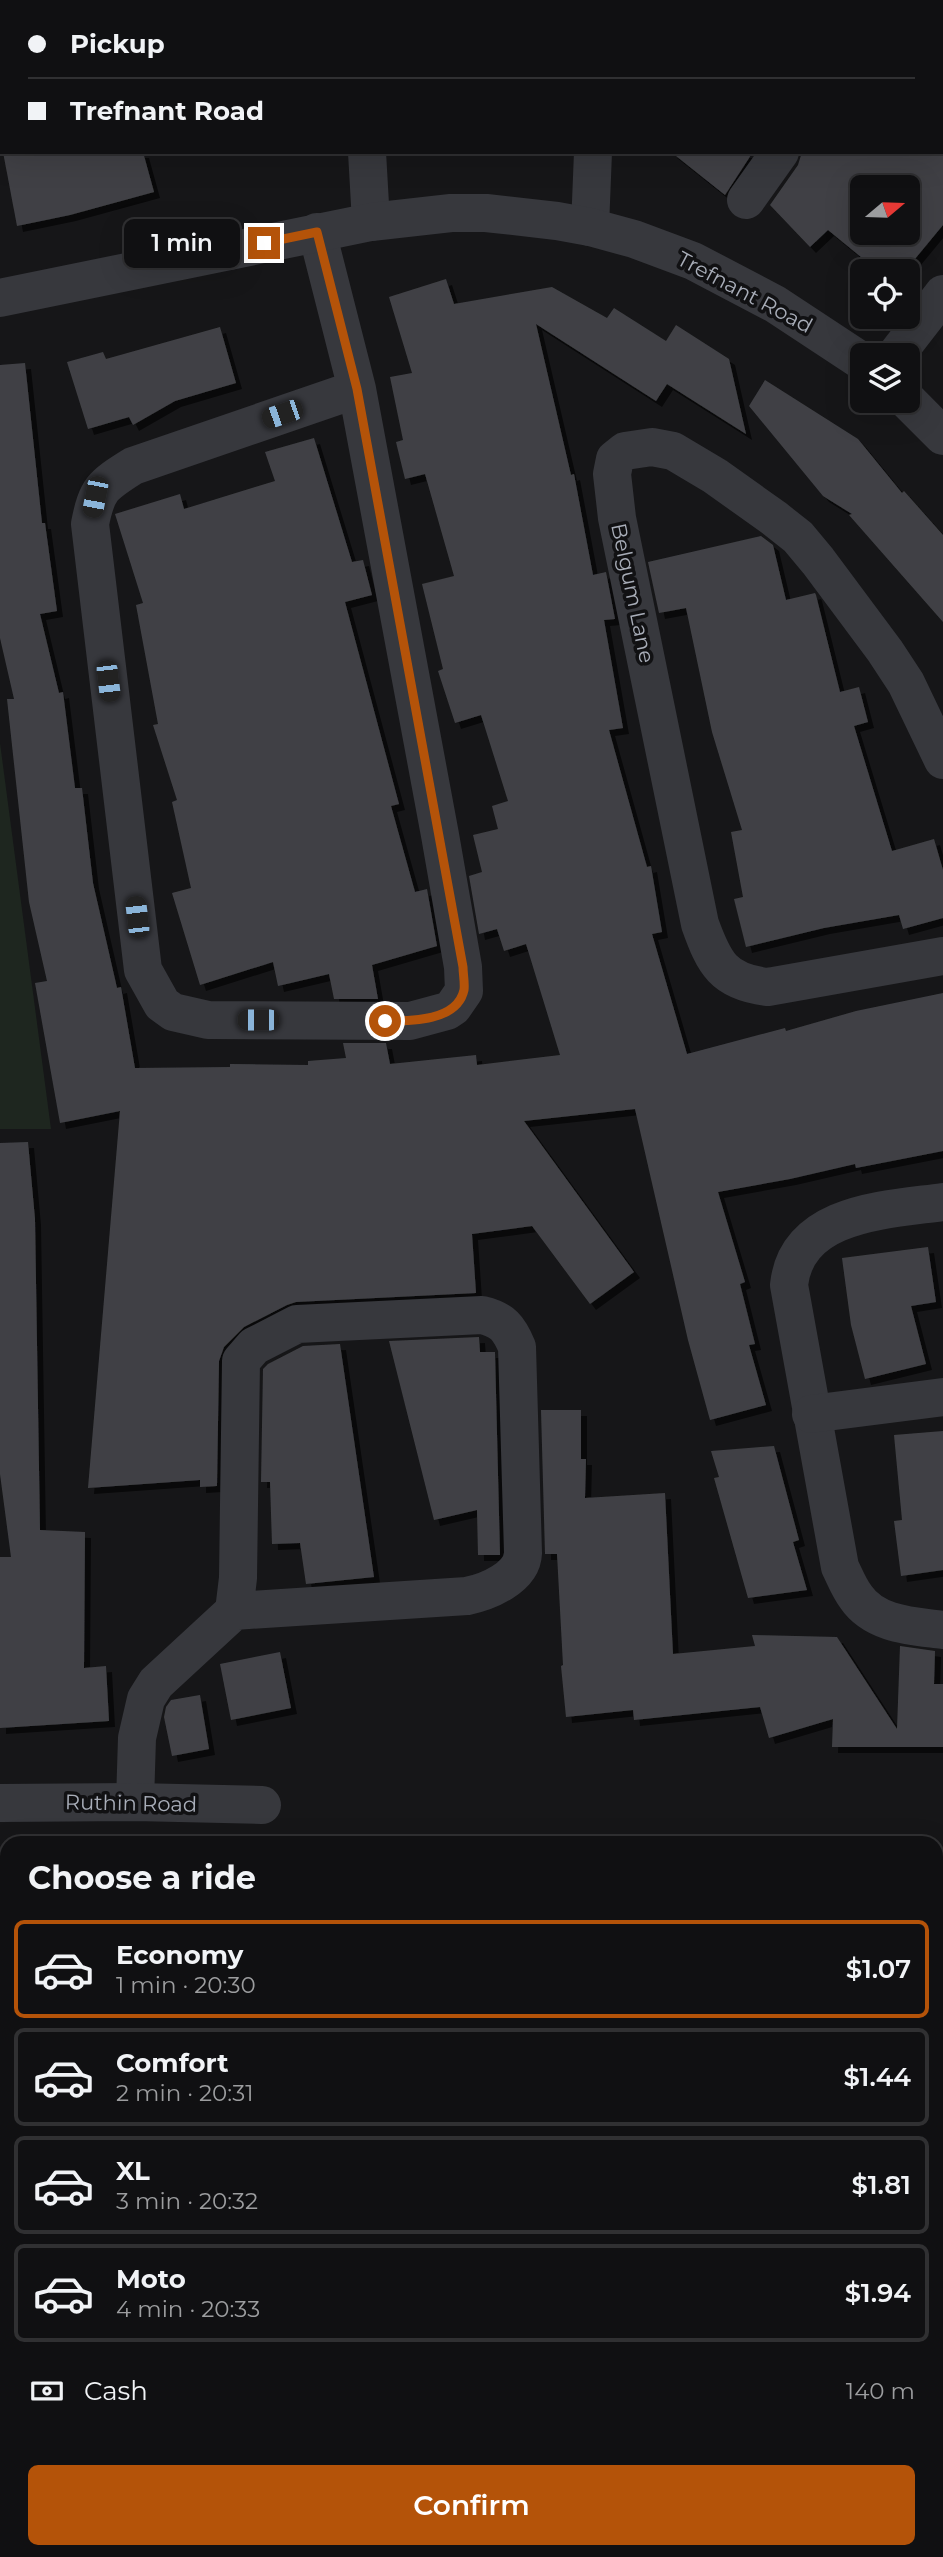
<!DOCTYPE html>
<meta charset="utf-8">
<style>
:root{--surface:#101012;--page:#19191b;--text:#f1f3f6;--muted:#9c9d9f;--line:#303032;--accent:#b45309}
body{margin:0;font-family:Montserrat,sans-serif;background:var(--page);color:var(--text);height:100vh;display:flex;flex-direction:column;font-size:26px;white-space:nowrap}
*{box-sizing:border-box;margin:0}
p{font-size:23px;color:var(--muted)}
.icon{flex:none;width:38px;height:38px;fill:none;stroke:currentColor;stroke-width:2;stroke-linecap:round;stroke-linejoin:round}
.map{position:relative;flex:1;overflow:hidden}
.panel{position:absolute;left:0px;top:1836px;width:943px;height:723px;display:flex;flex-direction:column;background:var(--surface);border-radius:21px 21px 0 0;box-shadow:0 7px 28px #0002,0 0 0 2px var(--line)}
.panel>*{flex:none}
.guide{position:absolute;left:0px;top:0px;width:943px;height:154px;box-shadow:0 7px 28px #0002,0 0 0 2px var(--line);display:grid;align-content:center;height:154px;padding:0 28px;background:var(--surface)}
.needle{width:46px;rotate:71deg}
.fabs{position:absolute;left:850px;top:175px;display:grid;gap:14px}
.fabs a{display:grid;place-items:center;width:70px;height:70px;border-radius:10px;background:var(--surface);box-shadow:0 7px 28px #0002,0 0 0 2px var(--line);font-size:35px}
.end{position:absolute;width:32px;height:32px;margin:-16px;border:9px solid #b45309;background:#fff;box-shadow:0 0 0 4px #fff}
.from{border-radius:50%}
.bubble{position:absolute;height:49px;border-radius:10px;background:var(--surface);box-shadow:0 7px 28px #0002,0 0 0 2px var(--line);font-size:23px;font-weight:600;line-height:49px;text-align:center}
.car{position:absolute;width:21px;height:42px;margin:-21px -10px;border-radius:9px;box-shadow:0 0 5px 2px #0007;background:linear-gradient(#222 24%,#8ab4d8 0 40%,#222 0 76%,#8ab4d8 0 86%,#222 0)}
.guide b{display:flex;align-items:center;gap:24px;height:66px;font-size:26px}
.guide b+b{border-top:2px solid var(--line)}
.guide i{width:18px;height:18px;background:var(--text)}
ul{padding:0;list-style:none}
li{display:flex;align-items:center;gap:21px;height:98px;margin:0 14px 10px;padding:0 14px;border:4px solid var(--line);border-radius:10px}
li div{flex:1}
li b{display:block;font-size:26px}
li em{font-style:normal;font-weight:600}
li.active{border-color:var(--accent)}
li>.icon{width:63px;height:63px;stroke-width:1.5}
h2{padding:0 28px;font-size:32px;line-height:84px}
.pay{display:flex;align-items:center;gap:18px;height:77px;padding:0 28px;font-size:26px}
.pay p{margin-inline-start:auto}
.cta{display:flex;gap:14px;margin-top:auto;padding:14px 28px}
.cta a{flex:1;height:80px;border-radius:10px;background:var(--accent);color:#fff;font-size:28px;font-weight:600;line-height:80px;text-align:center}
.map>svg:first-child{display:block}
</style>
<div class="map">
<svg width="943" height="2557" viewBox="0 0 943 2557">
<defs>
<filter id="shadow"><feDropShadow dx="6" dy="6" stdDeviation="0" flood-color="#0009"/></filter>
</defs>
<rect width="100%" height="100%" fill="#161618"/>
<g fill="#222225">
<polygon points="0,1883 7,1883 7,2552 739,2552 736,2557 0,2557"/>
<polygon points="936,1920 943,1921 943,2281 936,2293"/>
</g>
<polygon fill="#1e261f" points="0,743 51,1129 0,1129"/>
<g fill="#404145" fill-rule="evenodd" filter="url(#shadow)">
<polygon points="3,152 143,152 154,192 70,215 17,226"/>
<polygon points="671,152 753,152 725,195"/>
<path d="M802 152H943V225L905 271H878L828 230 810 247 770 205 798 165ZM863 187H908V233H863Z"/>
<polygon points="446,279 454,304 552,287 607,318 614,308 666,341 676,325 729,359 746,434 667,384 656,401 536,324 571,475 574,474 593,575 606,572 615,619 604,620 623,728 609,730 647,867 651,866 662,932 652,934 687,1054 785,1028 786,1031 856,1011 943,993 943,1151 856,1168 855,1164 790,1179 718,1192 745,1282 740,1284 755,1344 749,1345 766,1405 710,1420 688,1340 635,1109 524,1121 634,1272 590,1304 532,1226 472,1234 476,1293 296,1302 287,1305 244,1327 224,1347 219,1361 217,1486 200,1487 200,1480 88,1488 120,1111 60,1123 35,983 47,981 29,902 7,699 14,699 0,638 0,365 25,363 42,523 45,523 57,611 40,614 59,693 63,692 75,788 82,788 93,883 117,988 121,987 135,1068 230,1067 230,1064 308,1065 308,1061 346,1058 343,1043 386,1043 390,1064 476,1055 477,1065 560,1055 526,944 504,951 497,929 479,934 469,876 482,872 473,835 498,829 492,806 508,801 481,715 455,723 438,671 443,669 422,584 454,576 425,474 405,479 396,442 403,440 390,377 412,373 389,297"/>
<polygon points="220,327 236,383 175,401 133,425 129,417 88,429 67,362 103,352 106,359"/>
<polygon points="765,380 858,439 902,493 904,491 943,535 943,622 849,515 852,514 823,496 749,406"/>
<polygon points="314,438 352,562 363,560 372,595 345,602 399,804 391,806 415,892 427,889 437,946 372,965 378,999 334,999 329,974 278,986 273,962 200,985 172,893 191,888 172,802 177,800 153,725 158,724 136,605 143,603 115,514 180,494 184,509 275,481 265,452"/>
<polygon points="761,536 773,545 786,600 815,593 816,595 840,692 859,687 868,722 854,726 892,851 934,839 943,870 943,918 903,929 899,915 824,928 746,947 734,899 743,897 731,832 742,830 712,732 686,608 659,613 648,562"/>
<polygon points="28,1142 35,1219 40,1530 85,1532 84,1668 106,1666 109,1721 0,1728 0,1557 11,1557 0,1474 0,1143"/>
<polygon points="928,1247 936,1302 911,1306 926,1364 865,1379 851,1325 842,1258"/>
<polygon points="479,1337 480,1352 495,1352 500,1555 478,1555 477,1510 434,1520 389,1341"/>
<polygon points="340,1344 374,1577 306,1584 300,1543 272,1544 270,1482 261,1482 263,1369 268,1364 303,1346"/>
<polygon points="541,1410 581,1410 581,1459 586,1459 585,1498 665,1493 673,1654 755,1646 752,1635 837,1637 897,1729 900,1646 935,1651 934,1684 943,1684 943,1747 832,1747 833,1719 769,1738 760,1707 634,1720 633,1710 566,1717 561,1666 563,1665 557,1554 545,1554"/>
<polygon points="943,1431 943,1570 901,1576 894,1521 902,1520 894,1435"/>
<polygon points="774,1446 799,1540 793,1542 807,1590 748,1598 714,1478 719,1477 711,1451"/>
<polygon points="280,1652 291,1708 231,1720 220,1664"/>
<polygon points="200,1695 209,1749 172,1756 164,1717 166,1707 171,1700"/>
</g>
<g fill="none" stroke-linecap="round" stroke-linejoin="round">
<g stroke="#37383d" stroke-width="38">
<polyline points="142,0 143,2"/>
<polyline points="358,2 358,0"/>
<polyline points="601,2 601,0"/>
<polyline points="887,2 888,0"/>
<polyline points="367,152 371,222"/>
<polyline points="746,200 780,152"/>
<polyline points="590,227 593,152"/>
<path d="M317 232 357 389 440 835 463 967 464 991 453 1007 447 1011 410 1021 208 1020 173 1012 162 1004 143 970 90 524C97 488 103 485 133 466L357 389"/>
<polyline points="0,298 371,222 451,213 486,213 557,221 590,227 634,239 693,261 775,304 863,362"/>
<polyline points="896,355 943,294"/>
<polyline points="908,401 943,436"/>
<path d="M943 760 906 683 885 651 818 561 798 537 774 518 715 476 673 451 652 447 625 451 615 459 612 474 617 518 700 924C714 963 723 982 768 987L943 956"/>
<path d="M943 1202C885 1210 797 1212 789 1285L840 1567C845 1577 849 1588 856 1597 875 1625 913 1626 943 1630"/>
<polyline points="811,1414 943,1397"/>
<path d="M135 1802 137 1738 146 1699 156 1683 234 1611 467 1596C487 1592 522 1578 523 1553L517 1347C509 1328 503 1320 482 1315L297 1324 254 1346 241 1361 238 1578 234 1611"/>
<polyline points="0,1803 135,1802 262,1805"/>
<polyline points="936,2312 943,2317"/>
<polyline points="936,2402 943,2390"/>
<polyline points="771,2557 774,2552"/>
<polyline points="849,2557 852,2552"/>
</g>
</g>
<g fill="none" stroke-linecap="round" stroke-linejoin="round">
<path stroke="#b45309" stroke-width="9" d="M264 243 317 232 357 389 463 967C463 974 465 983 464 990 457 1022 409 1021 385 1021"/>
</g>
<g text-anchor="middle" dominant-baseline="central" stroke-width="7" stroke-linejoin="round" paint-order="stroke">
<g font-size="21" fill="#a8adb8" stroke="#111113">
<text transform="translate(745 292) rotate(28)">Trefnant Road</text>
<text transform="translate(633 593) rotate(78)">Belgum Lane</text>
<text transform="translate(131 1803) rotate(1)">Ruthin Road</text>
</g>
</g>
</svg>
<div class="fabs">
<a><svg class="needle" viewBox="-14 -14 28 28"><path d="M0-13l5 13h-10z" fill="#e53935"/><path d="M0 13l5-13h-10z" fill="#9c9d9f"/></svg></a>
<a><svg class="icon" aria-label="locate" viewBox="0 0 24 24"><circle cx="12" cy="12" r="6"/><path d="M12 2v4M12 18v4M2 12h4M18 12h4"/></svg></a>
<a><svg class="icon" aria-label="layers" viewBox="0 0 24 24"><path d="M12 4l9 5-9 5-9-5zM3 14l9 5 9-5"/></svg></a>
</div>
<i class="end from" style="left:385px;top:1021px"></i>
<i class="end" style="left:264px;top:243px"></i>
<div class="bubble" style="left:124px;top:219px;width:116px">1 min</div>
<i class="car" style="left:282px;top:414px;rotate:251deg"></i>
<i class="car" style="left:95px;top:497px;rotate:191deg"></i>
<i class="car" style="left:108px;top:681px;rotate:173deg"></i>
<i class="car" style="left:137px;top:917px;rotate:353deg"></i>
<i class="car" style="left:258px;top:1020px;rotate:270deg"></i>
<div class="guide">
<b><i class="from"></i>Pickup</b>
<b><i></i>Trefnant Road</b>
</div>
<section class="panel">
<h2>Choose a ride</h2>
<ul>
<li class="active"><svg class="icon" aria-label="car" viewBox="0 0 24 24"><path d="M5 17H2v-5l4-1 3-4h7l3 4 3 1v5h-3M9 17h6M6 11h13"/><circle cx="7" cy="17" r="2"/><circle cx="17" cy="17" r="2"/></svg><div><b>Economy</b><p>1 min · 20:30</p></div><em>$1.07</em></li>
<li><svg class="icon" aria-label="car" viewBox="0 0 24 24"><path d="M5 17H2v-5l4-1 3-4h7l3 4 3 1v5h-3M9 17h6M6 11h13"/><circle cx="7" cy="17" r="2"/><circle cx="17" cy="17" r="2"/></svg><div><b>Comfort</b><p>2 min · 20:31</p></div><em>$1.44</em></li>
<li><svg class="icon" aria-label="car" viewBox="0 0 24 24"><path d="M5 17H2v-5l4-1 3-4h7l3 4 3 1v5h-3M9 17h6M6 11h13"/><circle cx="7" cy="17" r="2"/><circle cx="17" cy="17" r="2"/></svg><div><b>XL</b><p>3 min · 20:32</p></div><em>$1.81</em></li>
<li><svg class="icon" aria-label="car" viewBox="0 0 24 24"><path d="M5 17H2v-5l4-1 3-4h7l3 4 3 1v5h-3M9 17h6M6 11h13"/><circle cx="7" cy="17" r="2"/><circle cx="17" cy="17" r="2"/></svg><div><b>Moto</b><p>4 min · 20:33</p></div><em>$1.94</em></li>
</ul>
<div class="pay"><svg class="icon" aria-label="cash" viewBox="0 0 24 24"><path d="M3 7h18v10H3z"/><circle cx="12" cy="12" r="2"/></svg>Cash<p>140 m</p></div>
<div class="cta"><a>Confirm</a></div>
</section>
</div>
